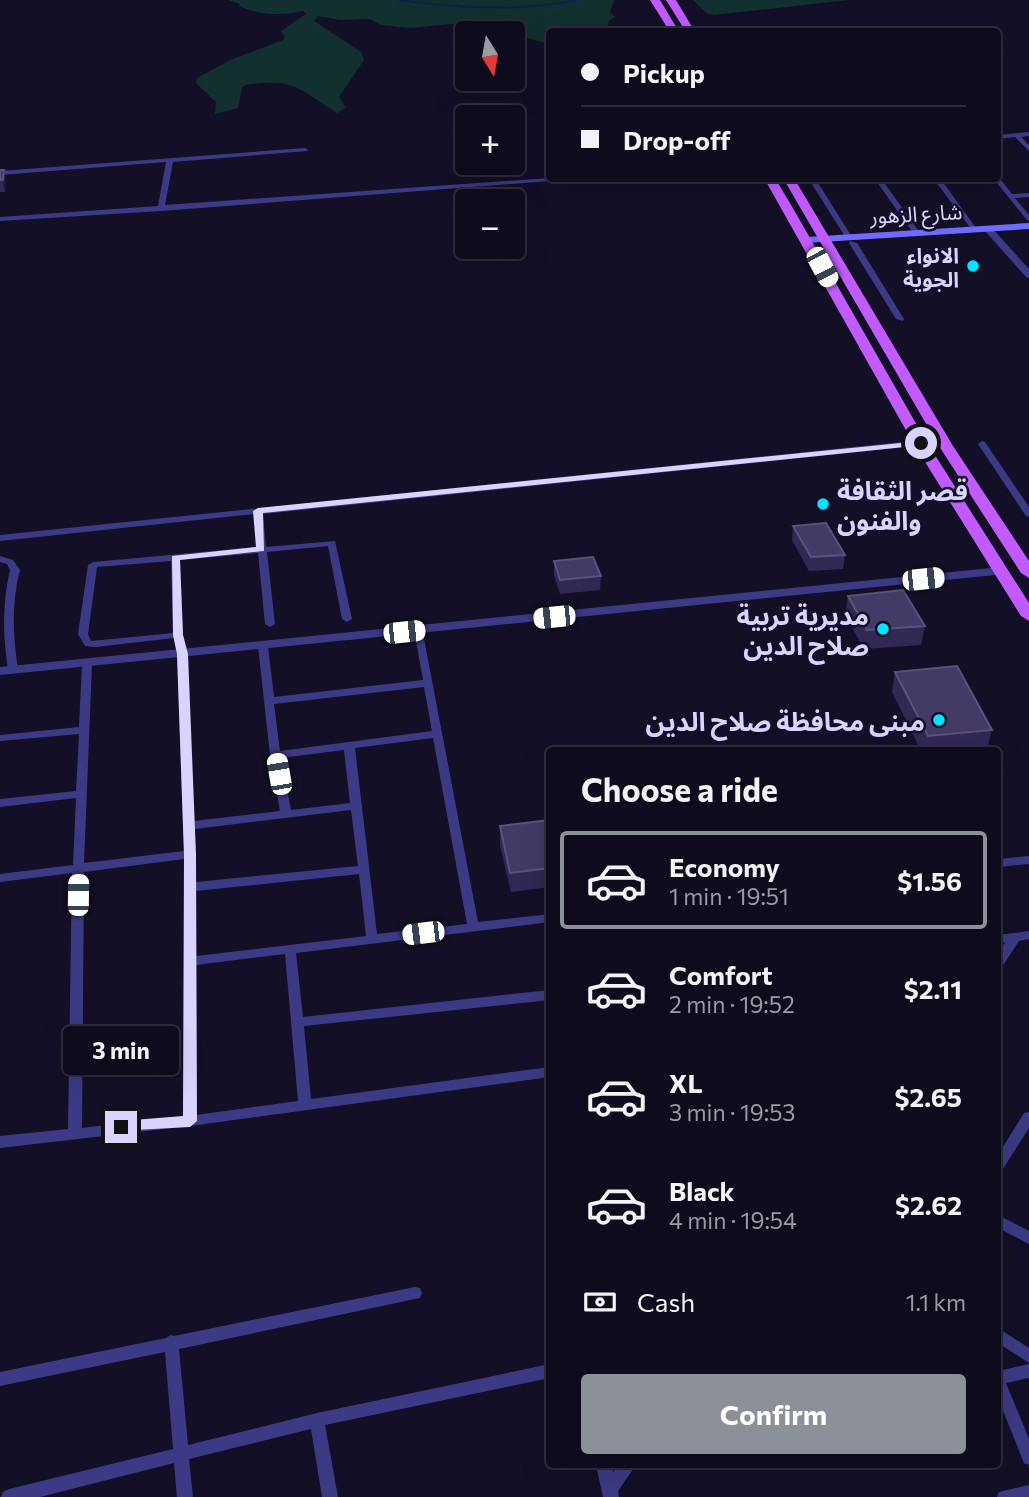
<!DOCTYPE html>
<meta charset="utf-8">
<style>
:root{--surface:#0e0b1c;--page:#171425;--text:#f1f3f6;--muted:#9b9ba3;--line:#2e2b3b;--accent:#8c9099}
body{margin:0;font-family:Commissioner,"Noto Sans Arabic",sans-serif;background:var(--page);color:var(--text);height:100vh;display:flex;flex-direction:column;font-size:26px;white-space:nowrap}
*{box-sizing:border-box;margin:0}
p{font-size:23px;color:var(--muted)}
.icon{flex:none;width:38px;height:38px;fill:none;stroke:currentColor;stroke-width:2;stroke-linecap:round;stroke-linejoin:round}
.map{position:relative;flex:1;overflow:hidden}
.panel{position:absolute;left:546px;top:747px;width:455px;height:721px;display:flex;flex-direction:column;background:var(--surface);border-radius:7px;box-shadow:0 7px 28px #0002,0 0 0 2px var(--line)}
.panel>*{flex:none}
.banner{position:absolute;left:546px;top:28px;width:455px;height:154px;border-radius:7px;box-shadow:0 7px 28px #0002,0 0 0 2px var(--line);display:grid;align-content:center;height:154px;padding:0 35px;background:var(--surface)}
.needle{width:46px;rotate:169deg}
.fabs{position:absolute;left:455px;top:21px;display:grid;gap:14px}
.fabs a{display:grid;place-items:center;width:70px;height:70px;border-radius:7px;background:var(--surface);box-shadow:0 7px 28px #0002,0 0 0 2px var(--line);font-size:35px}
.end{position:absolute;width:32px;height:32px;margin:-16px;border:9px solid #d9d4ff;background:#111;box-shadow:0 0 0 4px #111}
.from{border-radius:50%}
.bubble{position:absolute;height:49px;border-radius:7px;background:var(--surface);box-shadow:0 7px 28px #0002,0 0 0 2px var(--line);font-size:23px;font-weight:700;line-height:49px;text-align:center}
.car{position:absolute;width:21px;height:42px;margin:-21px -10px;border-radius:9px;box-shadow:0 0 5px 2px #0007;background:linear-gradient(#fff 24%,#345 0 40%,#fff 0 76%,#345 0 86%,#fff 0)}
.banner b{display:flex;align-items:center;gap:24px;height:66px;font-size:26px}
.banner b+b{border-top:2px solid var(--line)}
.banner i{width:18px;height:18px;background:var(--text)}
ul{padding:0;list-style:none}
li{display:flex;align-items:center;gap:21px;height:98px;margin:0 14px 10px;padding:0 21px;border:4px solid transparent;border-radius:7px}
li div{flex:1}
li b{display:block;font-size:26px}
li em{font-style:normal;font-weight:700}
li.current{border-color:var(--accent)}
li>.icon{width:63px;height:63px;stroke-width:1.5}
h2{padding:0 35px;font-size:32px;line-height:84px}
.pay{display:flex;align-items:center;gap:18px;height:77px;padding:0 35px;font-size:26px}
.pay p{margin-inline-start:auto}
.primary-button{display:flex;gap:14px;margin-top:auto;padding:14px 35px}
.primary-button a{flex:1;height:80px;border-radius:7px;background:var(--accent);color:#fff;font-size:28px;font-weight:700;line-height:80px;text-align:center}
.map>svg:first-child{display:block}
</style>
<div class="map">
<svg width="1029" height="1497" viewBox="0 0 1029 1497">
<rect width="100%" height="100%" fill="#130f26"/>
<g fill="#12302f">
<path d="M228 0H614L610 12 615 17 608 22V31L550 32 549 43H545L472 22 410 28 381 25 370 19 340 20 318 16 314 21 361 52 364 60 339 97 346 108 337 113C297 88 296 78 245 85L242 88 238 108 215 114 216 102 196 83 197 78 230 60 283 40 285 37 281 31 306 14 303 11C282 16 259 15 239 6L240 4Z"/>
<polygon points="693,0 849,0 714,15 706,13"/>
</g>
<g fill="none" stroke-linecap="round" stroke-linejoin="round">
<path stroke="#0c2248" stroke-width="2" d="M398 0C458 8 517 12 577 0"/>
<g fill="#3d3a85" fill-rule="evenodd">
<polygon points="1029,132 1029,136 1021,137 1029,145 1029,151 1015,137 998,139 998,135"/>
<polygon points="305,148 308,150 307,151 173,162 165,205 550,178 588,178 161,211 0,221 0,217 158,206 166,162 0,175 0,171"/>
<polygon points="998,176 1012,194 1029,193 1029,197 1015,198 1029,215 1029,221 1027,220 993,178 998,178"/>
<polygon points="808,178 815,178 852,237 850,238 846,238"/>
<polygon points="874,178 881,178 920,233 918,234 914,234"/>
<polygon points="933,178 940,178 976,228 976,230 972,230"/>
<polygon points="850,241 857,243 904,319 903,321 896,319 849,243"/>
<path d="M921 440 924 441V445L263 514 266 547 335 541 352 619 347 622 342 619 328 546 267 552 275 624 270 627 265 624 258 553 180 560 183 635 187 654 194 821 280 811 270 755 258 646 260 644H266L268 646 274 697 423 680 414 630 419 627 422 628 478 922 550 914V922L296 953 303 1017 550 990V1000L304 1026 311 1099 550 1067V1077L190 1126 0 1148V1136L68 1129 72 873 0 882V874L73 865 76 798 0 807V799L76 791 79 734 0 741V735L79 727 82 664 87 661 91 662 92 664 84 863 184 851 177 654 174 638 96 647 85 646 78 634 88 565 93 562 257 547 254 514 0 541V535ZM171 561 173 633 91 641 88 634 97 567ZM424 687 432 731 280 751 274 704ZM433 738 467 924 377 934 355 748ZM344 750 350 803 291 810 281 758ZM351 810 358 866 196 882 195 829ZM184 859V1116L82 1128 84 872ZM359 874 366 936 196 956V891ZM285 954 298 1101 196 1115V965Z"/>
<polygon points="982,441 985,442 1029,507 1029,517 1026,516 978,444"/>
<path d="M0 556 13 560 20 570C11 604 13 636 18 670L13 673 8 670C3 636 2 604 10 570L7 564 0 562Z"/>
<polygon points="1029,856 1029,864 998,867 998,859"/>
<polygon points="1029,931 1029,939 1019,941 1002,967 998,968 998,955 1005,942 998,943 998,935"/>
<polygon points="1029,1112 1029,1128 1003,1169 998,1170 998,1155 1024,1113"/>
<polygon points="998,1215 1029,1231 1029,1244 998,1228"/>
<polygon points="415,1287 420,1288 422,1293 420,1298 415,1299 179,1349 188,1445 317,1413 550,1364 550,1378 325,1425 338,1497 322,1497 311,1429 189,1459 193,1497 177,1497 174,1463 40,1497 1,1497 3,1492 9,1489 173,1449 165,1352 0,1386 0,1372 166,1338 171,1335 174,1336"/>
<polygon points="998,1328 1029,1348 1029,1363 998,1343"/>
<polygon points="1029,1364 1029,1378 1006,1383 1029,1439 1029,1465 1024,1463 998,1398 998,1371"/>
<polygon points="596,1465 612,1465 613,1472 619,1465 636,1465 618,1491 619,1497 603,1497"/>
<polygon points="1029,1485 1029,1497 997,1497 999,1492"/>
</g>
<g fill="#3d3a85" fill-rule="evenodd">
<polygon points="988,226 991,227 1029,269 1029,278 1026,277 985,231 985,227"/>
<polygon points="1001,567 1005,568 1007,571 1005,574 0,675 0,667"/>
</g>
<polygon fill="#6f6bff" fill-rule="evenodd" points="1029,223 1029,229 806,243 801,240 806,237"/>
<g fill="#c25bff" fill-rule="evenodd">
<polygon points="650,0 660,0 679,32 670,32"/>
<polygon points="666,0 676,0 695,32 686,32"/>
<polygon points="764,178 775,178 794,210 926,441 1029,603 1029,621 1021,616 912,441"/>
<polygon points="783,178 794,178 953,446 1029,561 1029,578 1021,573 939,446"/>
</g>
</g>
<g fill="#312854">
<polygon points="0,170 6,182 5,192 0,192"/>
<polygon points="793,526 845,555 843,569 809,571 792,540"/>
<polygon points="554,561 601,576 600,590 560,594 554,575"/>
<polygon points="848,596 925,626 921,645 864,649 845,615"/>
<polygon points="895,672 992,730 987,749 968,751 921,751 892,692"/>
<polygon points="550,820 550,887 511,892 500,846 500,826"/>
</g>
<polygon fill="#1d163a" points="4,170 6,182 5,192 3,180"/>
<g fill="#433a66" stroke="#5a527e" stroke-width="2">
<polygon points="0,170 4,170 3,180 0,180"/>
<polygon points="826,523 845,555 811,557 793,526"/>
<polygon points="593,557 601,576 560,580 554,561"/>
<polygon points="903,590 925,626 867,630 848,596"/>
<polygon points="957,666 992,730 928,736 895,672"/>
<polygon points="550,820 550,868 510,873 500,826"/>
</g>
<polygon fill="#d9d4ff" points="921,441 925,443 924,445 263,513 264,551 180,560 183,635 188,654 196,855 197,1121 190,1127 116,1131 116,1123 121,1121 183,1116 184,855 177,654 173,635 172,556 256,547 253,511 258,508"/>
<g fill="#00e5ff" stroke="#130f26" stroke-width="2.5">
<circle cx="973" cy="266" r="7"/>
<circle cx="823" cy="504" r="7"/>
<circle cx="883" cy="629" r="7"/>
<circle cx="939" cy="720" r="7"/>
</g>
<g text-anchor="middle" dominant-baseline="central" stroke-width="5" stroke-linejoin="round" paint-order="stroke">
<g font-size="21" fill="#d9d4ff" stroke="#130f26">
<text transform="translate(916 213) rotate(-3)">شارع الزهور</text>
</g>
<g font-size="21" font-weight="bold" fill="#d9d4ff" stroke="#130f26" text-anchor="end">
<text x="959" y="254">الانواء<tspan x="959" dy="24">الجوية</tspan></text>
</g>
<g font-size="26" font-weight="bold" fill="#d9d4ff" stroke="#130f26" text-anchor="end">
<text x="837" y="489" text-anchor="start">قصر الثقافة<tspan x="837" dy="30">والفنون</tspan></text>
<text x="869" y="614">مديرية تربية<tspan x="869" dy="30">صلاح الدين</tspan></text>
<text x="925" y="720">مبنى محافظة صلاح الدين</text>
</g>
</g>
</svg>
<div class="fabs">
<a><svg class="needle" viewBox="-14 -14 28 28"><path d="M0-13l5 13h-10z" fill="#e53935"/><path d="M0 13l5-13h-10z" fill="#9b9ba3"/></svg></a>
<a>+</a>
<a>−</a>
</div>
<i class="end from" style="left:921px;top:443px"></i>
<i class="end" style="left:121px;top:1127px"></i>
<div class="bubble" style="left:63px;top:1026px;width:116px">3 min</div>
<i class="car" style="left:822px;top:267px;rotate:152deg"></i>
<i class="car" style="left:923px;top:579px;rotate:84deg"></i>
<i class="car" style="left:554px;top:617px;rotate:264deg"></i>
<i class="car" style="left:404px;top:632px;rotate:84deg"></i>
<i class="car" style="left:279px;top:774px;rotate:350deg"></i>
<i class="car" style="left:78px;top:895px;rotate:1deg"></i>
<i class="car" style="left:423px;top:933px;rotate:263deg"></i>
<div class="banner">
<b><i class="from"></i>Pickup</b>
<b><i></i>Drop-off</b>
</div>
<section class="panel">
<h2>Choose a ride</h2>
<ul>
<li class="current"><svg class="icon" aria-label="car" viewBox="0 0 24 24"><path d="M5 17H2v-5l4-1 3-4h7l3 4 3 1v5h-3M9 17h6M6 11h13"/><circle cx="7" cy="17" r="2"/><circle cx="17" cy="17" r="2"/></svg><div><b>Economy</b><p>1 min · 19:51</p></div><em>$1.56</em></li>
<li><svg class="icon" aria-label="car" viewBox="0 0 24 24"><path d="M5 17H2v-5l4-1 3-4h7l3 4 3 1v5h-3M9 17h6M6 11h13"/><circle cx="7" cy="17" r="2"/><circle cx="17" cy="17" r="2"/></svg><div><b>Comfort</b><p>2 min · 19:52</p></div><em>$2.11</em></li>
<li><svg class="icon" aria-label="car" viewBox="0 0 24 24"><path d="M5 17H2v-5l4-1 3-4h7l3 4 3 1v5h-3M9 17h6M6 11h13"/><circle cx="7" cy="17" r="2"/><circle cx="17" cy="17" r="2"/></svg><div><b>XL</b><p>3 min · 19:53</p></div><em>$2.65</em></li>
<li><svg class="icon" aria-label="car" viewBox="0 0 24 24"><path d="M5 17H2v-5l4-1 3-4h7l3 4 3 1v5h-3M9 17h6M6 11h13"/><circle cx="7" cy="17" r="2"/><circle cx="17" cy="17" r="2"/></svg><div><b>Black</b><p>4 min · 19:54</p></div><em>$2.62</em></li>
</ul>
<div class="pay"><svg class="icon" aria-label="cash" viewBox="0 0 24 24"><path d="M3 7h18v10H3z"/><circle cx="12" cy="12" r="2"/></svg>Cash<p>1.1 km</p></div>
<div class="primary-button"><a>Confirm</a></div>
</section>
</div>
